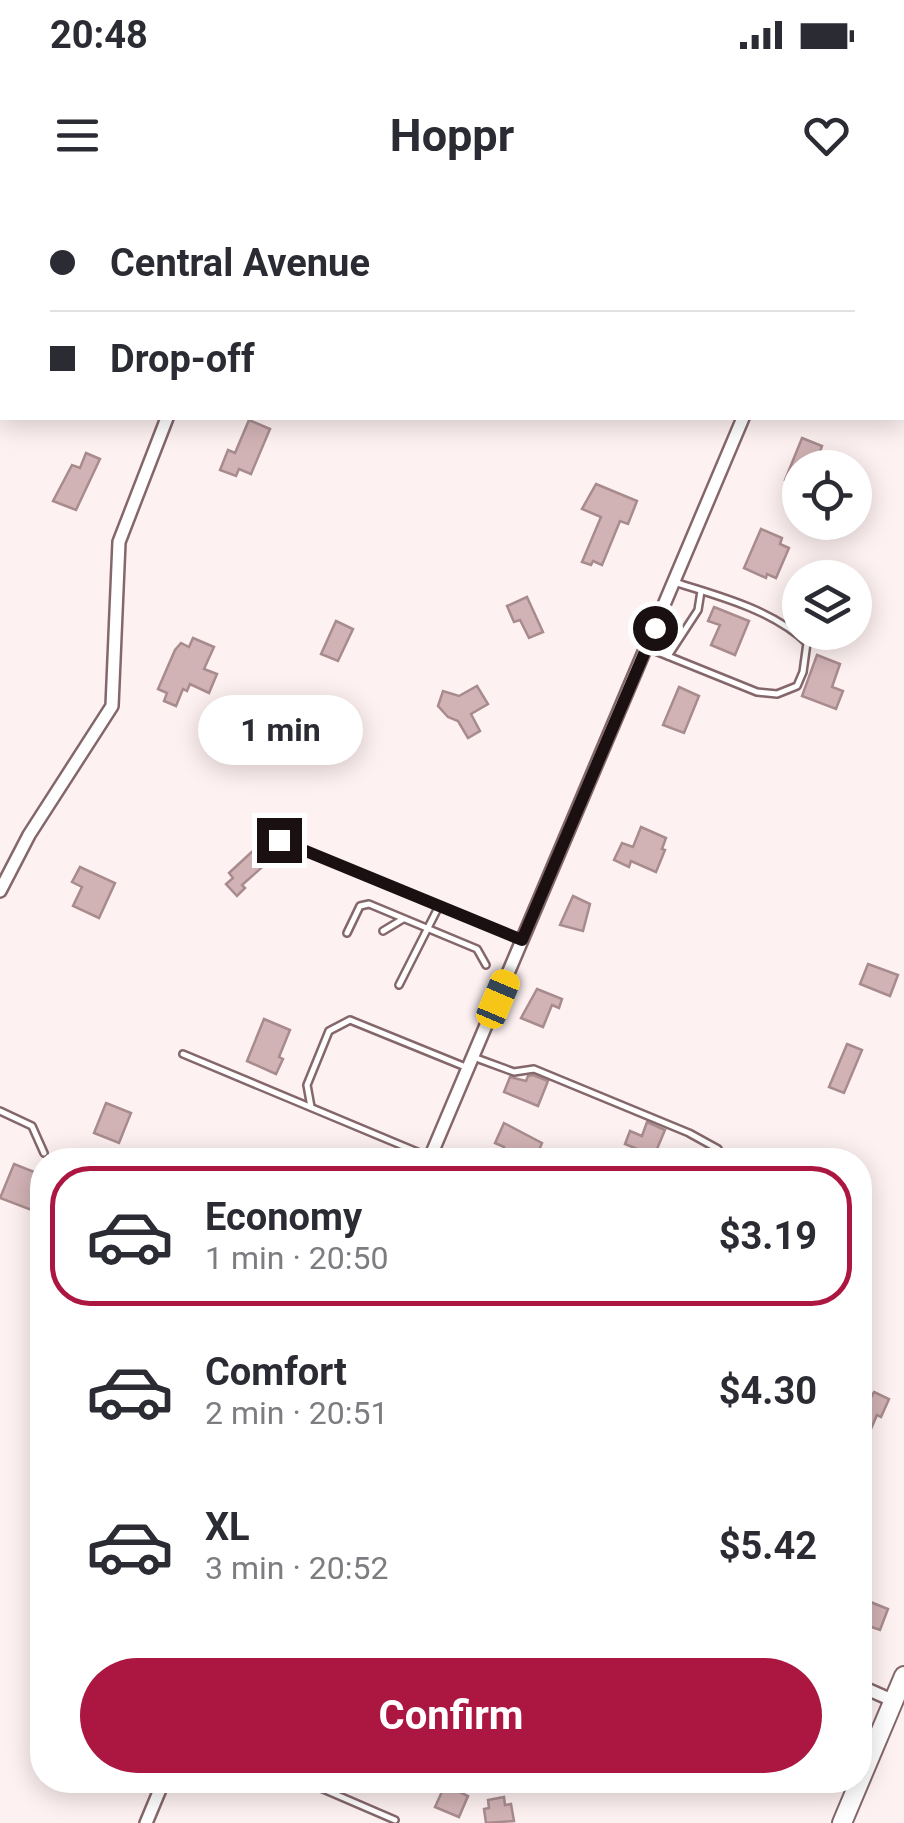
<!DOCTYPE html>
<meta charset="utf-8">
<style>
:root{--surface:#fff;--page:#f7f7f7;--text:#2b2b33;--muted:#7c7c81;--line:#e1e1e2;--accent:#ac1742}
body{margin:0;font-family:Roboto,sans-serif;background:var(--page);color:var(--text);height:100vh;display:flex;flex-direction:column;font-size:38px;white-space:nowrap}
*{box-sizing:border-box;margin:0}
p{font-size:32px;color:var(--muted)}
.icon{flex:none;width:55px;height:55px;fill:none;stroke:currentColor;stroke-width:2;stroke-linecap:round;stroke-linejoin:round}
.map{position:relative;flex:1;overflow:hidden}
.details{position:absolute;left:30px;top:948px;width:842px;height:645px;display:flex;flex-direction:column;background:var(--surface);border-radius:40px;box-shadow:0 5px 25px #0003}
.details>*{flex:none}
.guide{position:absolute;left:0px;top:0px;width:905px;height:220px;box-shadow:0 5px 25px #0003;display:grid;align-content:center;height:220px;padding:0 50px;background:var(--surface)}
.controls{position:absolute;left:782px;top:250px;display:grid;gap:20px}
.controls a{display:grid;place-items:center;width:90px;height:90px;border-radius:50%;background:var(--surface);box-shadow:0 5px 25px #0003;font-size:50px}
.end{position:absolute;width:45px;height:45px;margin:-22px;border:12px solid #1b1011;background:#fff;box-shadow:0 0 0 5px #fff}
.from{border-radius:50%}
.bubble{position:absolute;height:70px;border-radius:35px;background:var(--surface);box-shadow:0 5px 25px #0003;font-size:32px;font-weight:700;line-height:70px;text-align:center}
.car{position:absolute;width:30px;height:60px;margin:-30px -15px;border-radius:12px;box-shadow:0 0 8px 2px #0007;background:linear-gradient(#f5c518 24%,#345 0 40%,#f5c518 0 76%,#345 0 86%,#f5c518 0)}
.guide b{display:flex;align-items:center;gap:35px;height:95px;font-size:38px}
.guide b+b{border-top:2px solid var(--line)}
.guide i{width:25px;height:25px;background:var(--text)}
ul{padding:18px 0 0;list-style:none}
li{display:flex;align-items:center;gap:30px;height:140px;margin:0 20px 15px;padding:0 30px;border:5px solid transparent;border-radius:40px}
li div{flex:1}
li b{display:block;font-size:38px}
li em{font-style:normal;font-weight:700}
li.selected{border-color:var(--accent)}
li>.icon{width:90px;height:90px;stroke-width:1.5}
.cta{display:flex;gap:20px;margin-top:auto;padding:20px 50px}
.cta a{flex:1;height:115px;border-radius:60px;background:var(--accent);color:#fff;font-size:40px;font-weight:700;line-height:115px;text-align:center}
.status{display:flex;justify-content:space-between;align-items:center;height:70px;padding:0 50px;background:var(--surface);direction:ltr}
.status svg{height:28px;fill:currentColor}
header{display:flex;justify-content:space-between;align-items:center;height:130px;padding:0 50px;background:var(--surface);font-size:45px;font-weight:700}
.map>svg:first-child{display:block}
</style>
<div class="status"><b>20:48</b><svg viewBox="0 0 49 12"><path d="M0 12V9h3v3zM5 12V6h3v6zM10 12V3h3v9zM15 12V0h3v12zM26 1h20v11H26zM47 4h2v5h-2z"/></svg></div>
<header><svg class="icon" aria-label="menu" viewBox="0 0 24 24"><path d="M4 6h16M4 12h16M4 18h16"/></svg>Hoppr<svg class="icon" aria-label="heart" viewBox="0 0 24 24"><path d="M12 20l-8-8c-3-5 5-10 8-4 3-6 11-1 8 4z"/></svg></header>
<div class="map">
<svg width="904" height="1623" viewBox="0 0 904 1623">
<rect width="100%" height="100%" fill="#fef1f2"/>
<g fill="#d2b3b5" stroke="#a88b8d" stroke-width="2.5">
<polygon points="249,220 270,229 251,274 239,269 236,276 220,270 228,250 235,253"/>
<polygon points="802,238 822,246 818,257 823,258 819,268 800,268 800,286 785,280"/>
<polygon points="86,253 100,259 76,310 53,301 72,265 80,268"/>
<polygon points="596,284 637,301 628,324 620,321 602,365 593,361 591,365 582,362 601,317 582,309"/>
<polygon points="761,329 782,338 780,344 789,348 776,378 767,374 766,378 744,368"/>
<polygon points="527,397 543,432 529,438 520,420 514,422 507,406"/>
<polygon points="714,407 749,421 735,455 711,445 720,425 708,421"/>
<polygon points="336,421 353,429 338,461 321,454"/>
<polygon points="193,438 214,447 204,469 217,474 209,493 190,484 187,491 183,489 176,506 164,501 167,493 158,489 175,450 181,443 189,447"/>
<polygon points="817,455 840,464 832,487 843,491 836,509 802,496"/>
<polygon points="477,486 488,504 471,514 480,531 468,538 458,521 448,517 438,506 443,491 459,496"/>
<polygon points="679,487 699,496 684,533 663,525"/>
<polygon points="641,627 666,638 662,649 665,650 656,672 631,661 629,667 614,660 622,643 633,647"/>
<polygon points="257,647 269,661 242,685 245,688 237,696 226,684 233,678 229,673"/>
<polygon points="80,667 115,683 99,718 73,706 82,687 72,682"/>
<polygon points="573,696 590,704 583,731 560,725"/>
<polygon points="868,764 898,775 890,796 860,784"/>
<polygon points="537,789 562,799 559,808 552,805 543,827 521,818"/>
<polygon points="264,819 290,830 279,857 283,859 276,874 247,861"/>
<polygon points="847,844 862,850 844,893 829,887"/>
<polygon points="533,875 548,881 538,906 504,892 510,877 526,881 528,876"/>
<polygon points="106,903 131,913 119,943 94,933"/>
<polygon points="647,922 665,930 654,956 625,944 630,931 642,936"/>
<polygon points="504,923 542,943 535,960 527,957 525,960 499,960 504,947 495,943"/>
<polygon points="14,964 42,975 42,990 34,1011 0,998"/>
<polygon points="874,1192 889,1199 881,1217 877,1215 860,1254 860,1194 870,1199"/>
<polygon points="868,1401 888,1409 880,1430 860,1423 860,1403 867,1405"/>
<polygon points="445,1585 468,1596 459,1617 435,1607"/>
<polygon points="504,1597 505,1605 511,1604 514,1621 486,1623 484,1609 489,1608 488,1600"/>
</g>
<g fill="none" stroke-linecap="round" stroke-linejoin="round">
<g stroke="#84676a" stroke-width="10">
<g id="service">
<path d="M648 448 757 492 777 494 797 486 803 472 807 443C774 411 720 396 677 383"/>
<polyline points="668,456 698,410 701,391"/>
<polyline points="279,640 520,739"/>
<polyline points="383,731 403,719"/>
<polyline points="347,733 360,706 369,704 477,749 486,765"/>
<polyline points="399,785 439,706"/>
<polyline points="183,854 427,956"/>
<polyline points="476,858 514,872 534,869 689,933 718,949"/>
<polyline points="311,907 307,885 329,831 350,820 468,868"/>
<polyline points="0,911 32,926 44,953"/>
<polyline points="302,1580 395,1620"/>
</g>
</g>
<g stroke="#84676a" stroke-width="16">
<g id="minor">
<polyline points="260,2 261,0"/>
<polyline points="0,691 29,635 112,506 119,342 167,218"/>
<polyline points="429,960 743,218"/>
<polyline points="860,1486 894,1501"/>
<polyline points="146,1623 164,1580"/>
</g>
</g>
<g stroke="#84676a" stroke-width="19">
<g id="tertiary">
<polyline points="814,0 820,2"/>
<polyline points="902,37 904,37"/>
</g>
</g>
<g stroke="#84676a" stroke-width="22">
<polyline id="primary" points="842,1623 904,1476"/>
</g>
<polyline stroke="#897d7e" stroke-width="2.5" stroke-dasharray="5 8" stroke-linecap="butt" points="783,0 789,2"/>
<use href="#service" stroke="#fff" stroke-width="5"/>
<use href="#minor" stroke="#fff" stroke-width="11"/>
<use href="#tertiary" stroke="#fff" stroke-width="14"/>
<use href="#primary" stroke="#fff" stroke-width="18"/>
</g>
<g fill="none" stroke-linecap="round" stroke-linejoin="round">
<polyline stroke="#1b1011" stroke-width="12" points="279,640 522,740 655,428"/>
</g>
</svg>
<div class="controls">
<a><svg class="icon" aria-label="locate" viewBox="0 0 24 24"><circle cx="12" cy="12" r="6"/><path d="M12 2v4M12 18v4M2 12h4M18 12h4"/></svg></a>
<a><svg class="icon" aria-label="layers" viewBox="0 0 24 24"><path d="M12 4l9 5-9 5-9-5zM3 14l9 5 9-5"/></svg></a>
</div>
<i class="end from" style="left:655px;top:428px"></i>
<i class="end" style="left:279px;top:640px"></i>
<div class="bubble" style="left:198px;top:495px;width:165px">1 min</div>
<i class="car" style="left:498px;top:799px;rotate:23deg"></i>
<div class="guide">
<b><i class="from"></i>Central Avenue</b>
<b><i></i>Drop-off</b>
</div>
<section class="details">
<ul>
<li class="selected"><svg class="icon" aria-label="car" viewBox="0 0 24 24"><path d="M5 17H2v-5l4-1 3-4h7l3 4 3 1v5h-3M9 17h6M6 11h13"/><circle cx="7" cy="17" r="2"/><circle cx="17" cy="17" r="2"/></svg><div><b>Economy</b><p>1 min · 20:50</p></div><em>$3.19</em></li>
<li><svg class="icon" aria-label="car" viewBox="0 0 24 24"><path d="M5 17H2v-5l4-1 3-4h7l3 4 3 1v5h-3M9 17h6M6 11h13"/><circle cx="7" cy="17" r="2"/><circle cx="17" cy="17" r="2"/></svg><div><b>Comfort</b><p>2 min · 20:51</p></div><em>$4.30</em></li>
<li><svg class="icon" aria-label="car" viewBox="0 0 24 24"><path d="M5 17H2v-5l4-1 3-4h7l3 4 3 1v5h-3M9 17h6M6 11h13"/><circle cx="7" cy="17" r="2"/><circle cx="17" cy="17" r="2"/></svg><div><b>XL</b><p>3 min · 20:52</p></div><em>$5.42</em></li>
</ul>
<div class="cta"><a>Confirm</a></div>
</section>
</div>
